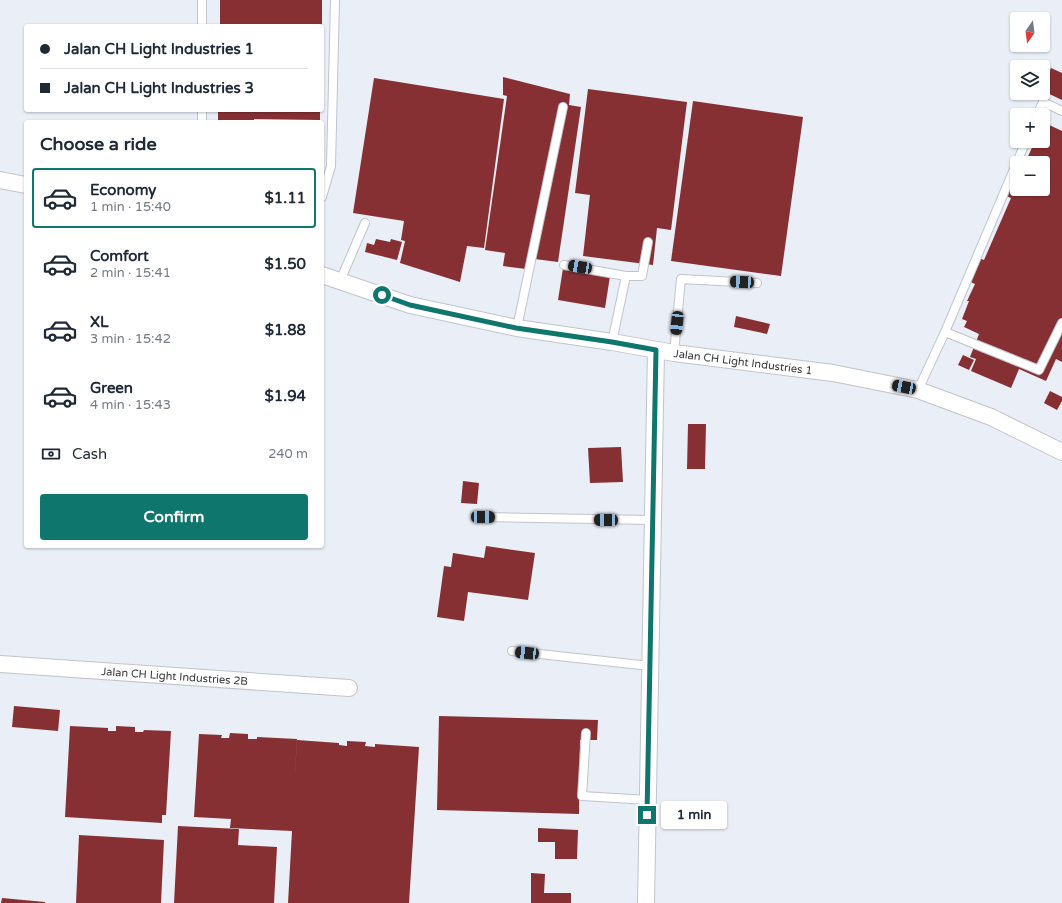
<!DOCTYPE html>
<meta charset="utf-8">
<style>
:root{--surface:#fff;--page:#f2f2f3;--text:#1f2937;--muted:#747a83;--line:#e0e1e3;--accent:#0f766e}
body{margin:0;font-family:"Varela Round",sans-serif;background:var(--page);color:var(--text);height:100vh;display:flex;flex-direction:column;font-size:15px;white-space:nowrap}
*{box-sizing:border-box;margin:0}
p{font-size:13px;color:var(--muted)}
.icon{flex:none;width:22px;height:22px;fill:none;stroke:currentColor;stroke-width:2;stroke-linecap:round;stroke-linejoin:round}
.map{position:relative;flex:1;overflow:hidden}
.details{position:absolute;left:24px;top:120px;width:300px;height:428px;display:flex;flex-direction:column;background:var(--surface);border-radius:4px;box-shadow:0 1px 3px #0004}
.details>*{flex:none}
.top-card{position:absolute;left:24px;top:24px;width:300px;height:88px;border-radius:4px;box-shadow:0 1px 3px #0004;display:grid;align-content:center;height:88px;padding:0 16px;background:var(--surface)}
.needle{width:26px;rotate:194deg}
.tools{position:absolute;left:1010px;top:12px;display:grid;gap:8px}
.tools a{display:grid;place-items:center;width:40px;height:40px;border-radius:4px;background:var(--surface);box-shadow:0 1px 3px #0004;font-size:20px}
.end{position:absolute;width:18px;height:18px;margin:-9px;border:5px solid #0f766e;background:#fff;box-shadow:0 0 0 2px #fff}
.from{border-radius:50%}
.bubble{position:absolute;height:28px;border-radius:4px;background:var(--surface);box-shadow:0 1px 3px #0004;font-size:13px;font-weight:700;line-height:28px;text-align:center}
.car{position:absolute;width:12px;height:24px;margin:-12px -6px;border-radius:5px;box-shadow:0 0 3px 1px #0007;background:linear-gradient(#222 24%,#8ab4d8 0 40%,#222 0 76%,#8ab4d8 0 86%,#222 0)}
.top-card b{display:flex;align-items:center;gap:14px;height:38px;font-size:15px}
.top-card b+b{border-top:1px solid var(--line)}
.top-card i{width:10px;height:10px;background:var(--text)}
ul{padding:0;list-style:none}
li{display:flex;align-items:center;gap:12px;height:60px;margin:0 8px 6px;padding:0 8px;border:2px solid transparent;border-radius:4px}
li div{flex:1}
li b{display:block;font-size:15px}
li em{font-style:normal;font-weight:700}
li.active{border-color:var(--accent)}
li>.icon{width:36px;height:36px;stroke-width:1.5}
h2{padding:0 16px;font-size:18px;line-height:48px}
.pay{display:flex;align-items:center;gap:10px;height:44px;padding:0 16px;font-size:15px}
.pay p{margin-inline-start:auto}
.button{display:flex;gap:8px;margin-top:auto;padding:8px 16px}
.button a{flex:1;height:46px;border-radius:4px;background:var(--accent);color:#fff;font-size:16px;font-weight:700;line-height:46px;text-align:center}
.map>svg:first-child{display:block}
</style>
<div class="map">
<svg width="1062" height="903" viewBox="0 0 1062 903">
<rect width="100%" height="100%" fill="#eaeef7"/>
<g fill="#873034">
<rect x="220" y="0" width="102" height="26"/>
<polygon points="1051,68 1062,73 1062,100 1043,91 1043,85"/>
<polygon points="503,77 570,94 569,105 581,107 558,262 527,258 526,269 503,266 505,253 485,250 507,96 503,95"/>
<polygon points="374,78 504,99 484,248 467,246 460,282 400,263 405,241 401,240 404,221 353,213"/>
<polygon points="588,89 687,102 671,230 657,228 653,265 583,256 590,195 575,193"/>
<polygon points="693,101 803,117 781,276 671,261"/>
<polygon points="218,110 320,110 320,120 254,119 254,122 218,122"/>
<polygon points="1043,122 1062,131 1062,362 1056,359 1046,381 1019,369 1011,388 971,371 976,359 970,357 979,334 964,327 967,321 962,319 969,301 967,301 975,284 966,280 976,257 984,260 1011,198 1001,194 1011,171 1017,173 1017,189 1043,189 1043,163 1025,163 1035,141 1043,141"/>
<polygon points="376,239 390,242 391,239 402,242 397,260 365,252 367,243 374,245"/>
<polygon points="563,268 610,276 605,308 558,300"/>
<polygon points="736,316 770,324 767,334 734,327"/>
<polygon points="963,355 974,360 969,370 958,365"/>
<polygon points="1050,391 1062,397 1062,401 1057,410 1044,403"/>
<polygon points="688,424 706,424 705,469 687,469"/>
<polygon points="621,447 623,482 590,483 588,448"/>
<polygon points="463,481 479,483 477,504 461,503"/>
<polygon points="486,546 535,553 528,600 468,592 464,621 437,617 444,566 451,567 453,553 484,558"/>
<polygon points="14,706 60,710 58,731 12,727"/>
<polygon points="439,716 598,720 597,740 580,740 579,814 437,810"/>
<polygon points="70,726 108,728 108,731 116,731 116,726 135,727 135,732 143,732 144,730 171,731 166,815 162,815 162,823 65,817"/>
<polygon points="230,733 248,734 248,739 257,739 257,737 297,739 294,788 297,740 339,743 339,745 347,746 347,741 366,742 365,746 375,747 375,744 419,747 409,903 288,903 292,831 230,828 231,819 194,817 199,734 222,735 221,738 229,738"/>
<polygon points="178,826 239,829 238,845 277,847 274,903 174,903"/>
<polygon points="538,828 578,830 577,859 555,859 555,842 538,842"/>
<polygon points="79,835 164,840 161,903 76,903"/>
<polygon points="531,873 545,874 544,893 571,893 571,903 531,903"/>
<polygon points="2,898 45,902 45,903 1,903"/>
</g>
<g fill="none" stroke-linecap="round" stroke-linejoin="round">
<g stroke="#c0c4cc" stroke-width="10">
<g id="service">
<polyline points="202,0 202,26"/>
<polyline points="202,110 202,122"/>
<polyline points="1037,115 1043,102 1062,111"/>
<polyline points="322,197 331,166 335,0"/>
<polyline points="564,265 626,276"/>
<polyline points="340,281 365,223"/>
<polyline points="517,328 563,107"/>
<polyline points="945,332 1039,370 1062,323"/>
<polyline points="612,342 626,276 642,276 648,242"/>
<polyline points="674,353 681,279 757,283"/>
<polyline points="918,390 945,332 1026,141"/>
<polyline points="483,517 652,520"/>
<polyline points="512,651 650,666"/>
<polyline points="586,733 582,796 648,800"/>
</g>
</g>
<g stroke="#c0c4cc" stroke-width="18">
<g id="minor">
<polyline points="0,180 26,185"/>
<path id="s1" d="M322 275 410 305 517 328 612 342 674 353 833 373 918 390 991 417 1062 452"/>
<path id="s2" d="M0 664 349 688"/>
<polyline points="646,903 656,350"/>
</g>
</g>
<use href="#service" stroke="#fff" stroke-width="8"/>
<use href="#minor" stroke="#fff" stroke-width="16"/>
</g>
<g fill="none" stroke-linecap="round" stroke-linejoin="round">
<polyline stroke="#0f766e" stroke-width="5" points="382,295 410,305 516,328 612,342 656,350 647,815"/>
</g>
<g text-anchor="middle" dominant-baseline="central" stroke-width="4" stroke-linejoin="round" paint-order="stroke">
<g font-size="11" fill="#35363a" stroke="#fff">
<text stroke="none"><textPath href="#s1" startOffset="431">Jalan CH Light Industries 1</textPath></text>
<text stroke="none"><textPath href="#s2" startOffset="175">Jalan CH Light Industries 2B</textPath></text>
</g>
</g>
</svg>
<div class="tools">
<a><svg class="needle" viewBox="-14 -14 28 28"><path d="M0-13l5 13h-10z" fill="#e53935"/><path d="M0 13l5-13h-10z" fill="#747a83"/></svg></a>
<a><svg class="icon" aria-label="layers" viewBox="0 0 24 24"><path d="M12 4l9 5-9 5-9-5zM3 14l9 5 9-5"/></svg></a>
<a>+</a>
<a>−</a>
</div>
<i class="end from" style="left:382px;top:295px"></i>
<i class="end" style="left:647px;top:815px"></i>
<div class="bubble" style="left:661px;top:801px;width:66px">1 min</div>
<i class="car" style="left:580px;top:267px;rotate:280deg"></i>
<i class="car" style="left:742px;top:282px;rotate:273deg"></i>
<i class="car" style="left:677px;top:323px;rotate:186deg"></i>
<i class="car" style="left:904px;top:387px;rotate:281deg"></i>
<i class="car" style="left:483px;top:517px;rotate:91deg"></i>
<i class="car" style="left:606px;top:520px;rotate:271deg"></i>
<i class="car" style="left:527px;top:653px;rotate:276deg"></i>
<div class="top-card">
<b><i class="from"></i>Jalan CH Light Industries 1</b>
<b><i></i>Jalan CH Light Industries 3</b>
</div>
<section class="details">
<h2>Choose a ride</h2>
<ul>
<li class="active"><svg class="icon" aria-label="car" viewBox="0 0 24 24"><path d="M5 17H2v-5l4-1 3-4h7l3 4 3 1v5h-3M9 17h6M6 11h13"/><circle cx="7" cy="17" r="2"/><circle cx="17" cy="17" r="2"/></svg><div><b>Economy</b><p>1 min · 15:40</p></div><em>$1.11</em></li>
<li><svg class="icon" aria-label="car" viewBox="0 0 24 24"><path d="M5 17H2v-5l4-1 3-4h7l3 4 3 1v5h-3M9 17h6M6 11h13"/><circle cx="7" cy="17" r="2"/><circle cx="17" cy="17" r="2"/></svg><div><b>Comfort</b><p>2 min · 15:41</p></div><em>$1.50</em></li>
<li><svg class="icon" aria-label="car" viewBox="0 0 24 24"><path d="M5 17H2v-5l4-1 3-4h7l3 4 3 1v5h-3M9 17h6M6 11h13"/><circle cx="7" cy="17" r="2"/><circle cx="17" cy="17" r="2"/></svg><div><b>XL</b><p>3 min · 15:42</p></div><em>$1.88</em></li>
<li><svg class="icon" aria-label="car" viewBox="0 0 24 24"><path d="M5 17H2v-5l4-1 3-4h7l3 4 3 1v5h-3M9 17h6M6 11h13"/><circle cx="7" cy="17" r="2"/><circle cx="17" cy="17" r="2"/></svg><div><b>Green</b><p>4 min · 15:43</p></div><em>$1.94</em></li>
</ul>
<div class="pay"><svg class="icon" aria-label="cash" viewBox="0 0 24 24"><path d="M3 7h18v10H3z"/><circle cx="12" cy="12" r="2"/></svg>Cash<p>240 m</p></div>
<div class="button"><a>Confirm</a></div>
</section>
</div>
